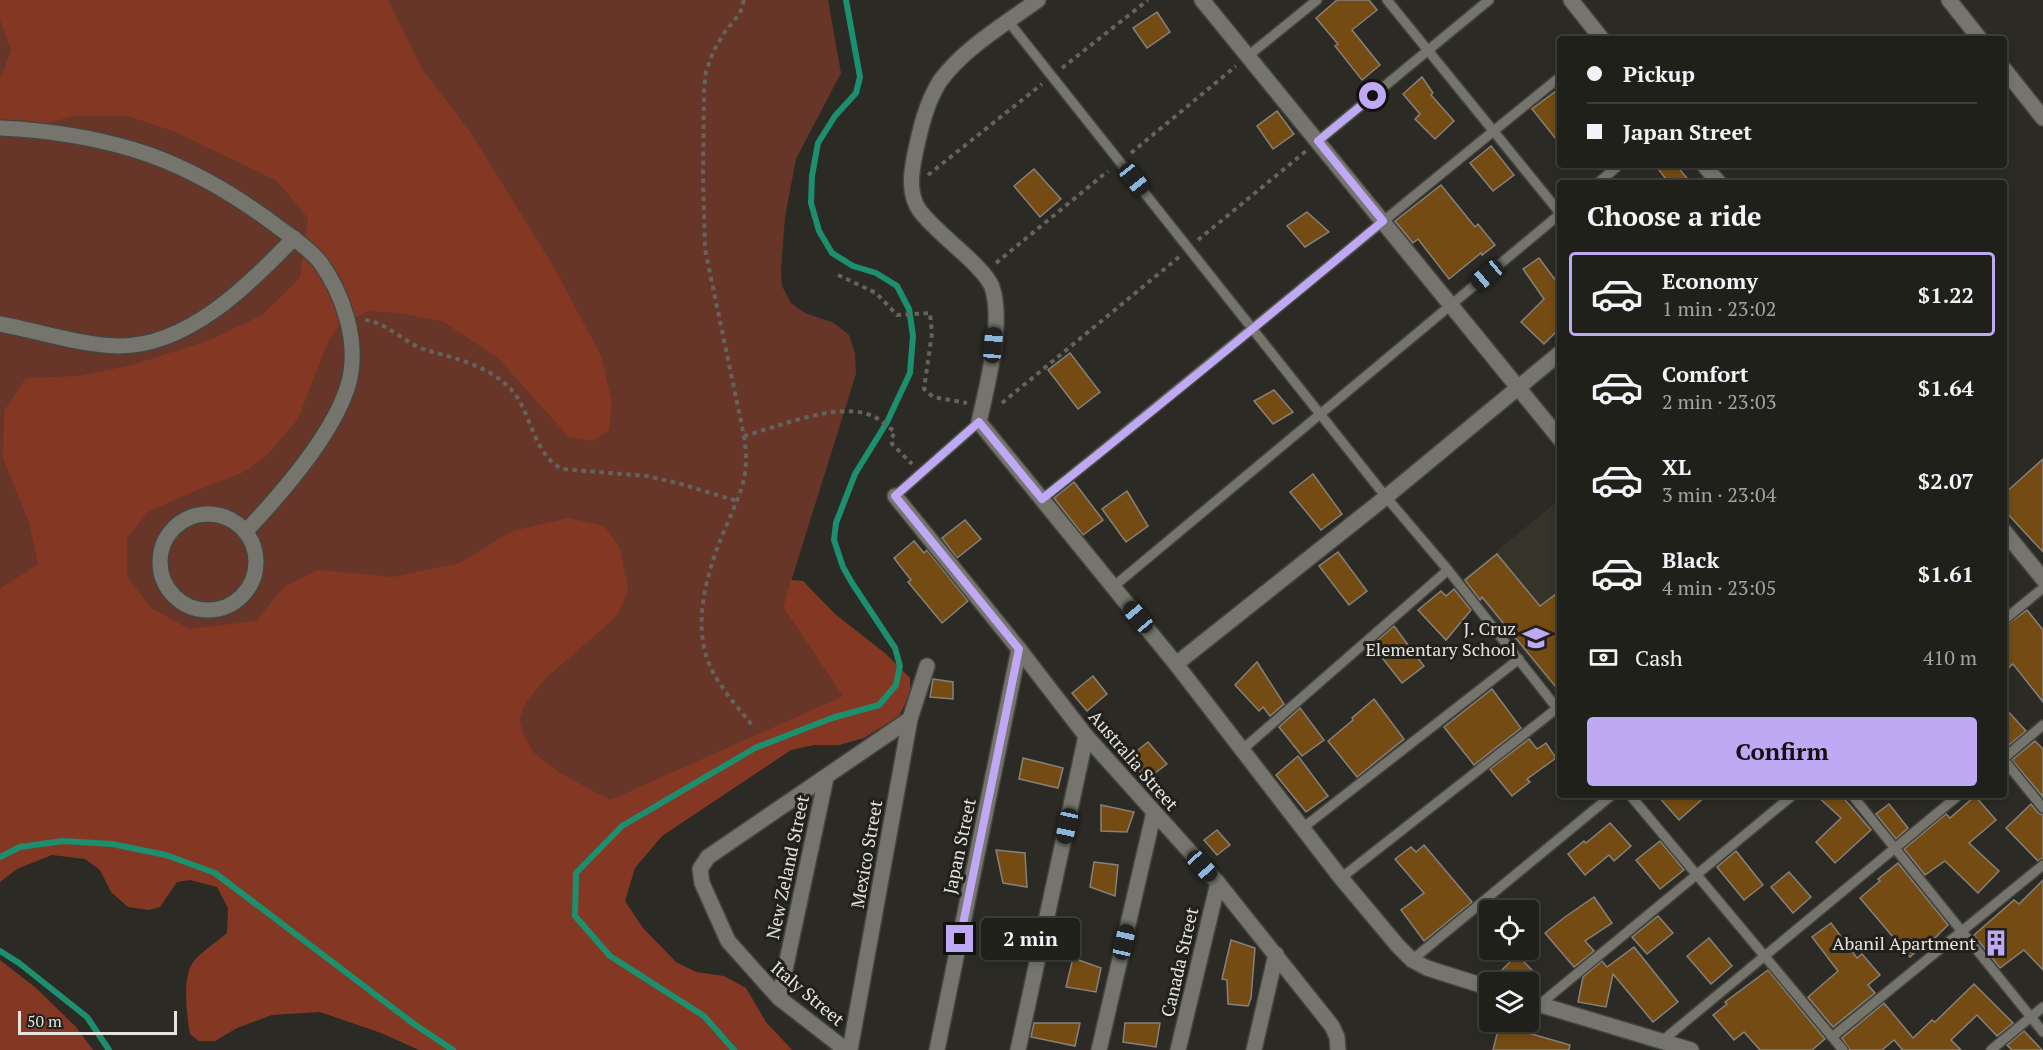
<!DOCTYPE html>
<meta charset="utf-8">
<style>
:root{--surface:#20201b;--page:#2d2d28;--text:#f1f3f6;--muted:#a2a3a3;--line:#3d3e3a;--accent:#bfa8f4}
body{margin:0;font-family:"PT Serif",serif;background:var(--page);color:var(--text);height:100vh;display:flex;flex-direction:column;font-size:22px;white-space:nowrap}
*{box-sizing:border-box;margin:0}
p{font-size:20px;color:var(--muted)}
.icon{flex:none;width:33px;height:33px;fill:none;stroke:currentColor;stroke-width:2;stroke-linecap:round;stroke-linejoin:round}
.map{position:relative;flex:1;overflow:hidden}
.panel{position:absolute;left:1557px;top:180px;width:450px;height:618px;display:flex;flex-direction:column;background:var(--surface);border-radius:6px;box-shadow:0 3px 9px #0003,0 0 0 2px var(--line)}
.panel>*{flex:none}
.hud{position:absolute;left:1557px;top:36px;width:450px;height:132px;border-radius:6px;box-shadow:0 3px 9px #0003,0 0 0 2px var(--line);display:grid;align-content:center;height:132px;padding:0 30px;background:var(--surface)}
.fabs{position:absolute;left:1479px;top:900px;display:grid;gap:12px}
.fabs a{display:grid;place-items:center;width:60px;height:60px;border-radius:6px;background:var(--surface);box-shadow:0 3px 9px #0003,0 0 0 2px var(--line);font-size:30px}
.scale{position:absolute;left:18px;bottom:15px;width:159px;box-sizing:border-box;padding-left:6px;border:3px solid #e4e3df;border-top:0;font-size:16px;line-height:21px;white-space:nowrap;color:#e4e3df;-webkit-text-stroke:4px #21201b;paint-order:stroke}
.end{position:absolute;width:27px;height:27px;margin:-14px;border:8px solid #bfa8f4;background:#111;box-shadow:0 0 0 3px #111}
.from{border-radius:50%}
.bubble{position:absolute;height:42px;border-radius:6px;background:var(--surface);box-shadow:0 3px 9px #0003,0 0 0 2px var(--line);font-size:20px;font-weight:700;line-height:42px;text-align:center}
.car{position:absolute;width:18px;height:36px;margin:-18px -9px;border-radius:8px;box-shadow:0 0 4px 2px #0007;background:linear-gradient(#222 24%,#8ab4d8 0 40%,#222 0 76%,#8ab4d8 0 86%,#222 0)}
.hud b{display:flex;align-items:center;gap:21px;height:57px;font-size:22px}
.hud b+b{border-top:2px solid var(--line)}
.hud i{width:15px;height:15px;background:var(--text)}
ul{padding:0;list-style:none}
li{display:flex;align-items:center;gap:18px;height:84px;margin:0 12px 9px;padding:0 18px;border:3px solid transparent;border-radius:6px}
li div{flex:1}
li b{display:block;font-size:22px}
li em{font-style:normal;font-weight:700}
li.active{border-color:var(--accent)}
li>.icon{width:54px;height:54px;stroke-width:1.5}
h2{padding:0 30px;font-size:27px;line-height:72px}
.pay{display:flex;align-items:center;gap:15px;height:66px;padding:0 30px;font-size:22px}
.pay p{margin-inline-start:auto}
.cta{display:flex;gap:12px;margin-top:auto;padding:12px 30px}
.cta a{flex:1;height:69px;border-radius:6px;background:var(--accent);color:#111;font-size:24px;font-weight:700;line-height:69px;text-align:center}
.map>svg:first-child{display:block}
</style>
<div class="map">
<svg width="2043" height="1050" viewBox="0 0 2043 1050">
<rect width="100%" height="100%" fill="#2b2a24"/>
<polygon fill="#363428" points="1560,499 1560,697 1463,579"/>
<polygon fill="#673628" points="0,0 828,0 841,73 796,159 785,217 781,270 782,286 791,303 805,313 834,323 849,335 855,353 856,374 783,607 844,696 566,820 0,645"/>
<g fill="#843823">
<path d="M0 0H388L422 69 471 133 555 269 601 356 612 402 609 430 593 441 569 437 498 358 442 321 398 313 368 311 339 326 328 341 298 419 268 454 244 472 185 495 148 512 127 538V577L151 608 189 629 256 621 283 588 317 570 393 577 460 563 512 531 569 518 604 526 620 548 628 590 617 616 545 679 526 702 519 719 524 736 534 753 560 773 610 800 843 696 783 607 791 580 803 581 835 614 886 654 910 678V694L899 716 864 738 839 745H814L791 750 662 836 635 868 625 901 643 928 676 962 696 972 724 976 746 988 766 1022 792 1050H419L381 1033 320 1012 272 1015 237 1028 215 1041H199L190 1034C187 1015 182 980 192 964 198 954 218 941 227 933L228 908 217 887 190 880 177 882 160 907 149 910 128 907 111 892 100 870 85 859 52 855 17 869 0 882V589L38 564 29 522 3 458 4 411 26 378 80 376 132 365 210 340 262 315 300 278 308 218 277 181 176 132 128 116H74L0 136V75H2L11 50 0 20Z"/>
<polygon points="0,960 36,988 76,1027 93,1050 0,1050"/>
</g>
<g fill="none" stroke-linecap="round" stroke-linejoin="round">
<g stroke="#1c8f6f" stroke-width="6">
<polyline points="0,857 20,847 63,841 112,844 166,855 215,873 414,1024 453,1050"/>
<polyline points="0,951 19,963 87,1017 109,1050"/>
<polyline points="734,1050 704,1016 610,956 575,916 576,873 622,826 755,748 832,718 879,705 896,685 900,666 895,648 852,583 843,567 834,540 836,523 855,474 887,422 910,373 913,336 909,309 897,286 876,273 853,266 832,253 819,231 811,203 812,176 818,143 835,116 856,93 860,77 846,0"/>
</g>
</g>
<g fill="#744b13" stroke="#86817b" stroke-width="1.5">
<polygon points="1337,0 1369,0 1377,10 1352,30 1380,65 1362,80 1335,46 1338,44 1316,18"/>
<polygon points="1157,12 1170,32 1147,48 1133,28"/>
<polygon points="1422,77 1433,93 1431,95 1454,121 1435,139 1415,119 1420,114 1403,94"/>
<polygon points="1560,88 1560,144 1532,109"/>
<polygon points="1277,111 1294,134 1273,149 1257,126"/>
<polygon points="1491,146 1514,175 1493,191 1470,163"/>
<polygon points="1655,165 1676,165 1691,183 1669,183"/>
<polygon points="1034,169 1061,199 1040,217 1014,186"/>
<polygon points="1441,185 1475,227 1478,224 1495,245 1482,255 1481,253 1449,279 1418,239 1413,243 1395,221"/>
<polygon points="1307,212 1329,232 1305,247 1287,226"/>
<polygon points="1539,258 1559,285 1560,284 1560,328 1544,344 1521,322 1544,299 1523,269"/>
<polygon points="1070,353 1100,392 1078,409 1048,370"/>
<polygon points="1274,390 1293,412 1273,424 1254,401"/>
<polygon points="2043,459 2043,552 2004,510 2004,494"/>
<polygon points="1313,474 1342,514 1321,530 1290,492"/>
<polygon points="1074,482 1103,520 1083,535 1054,498"/>
<polygon points="1127,491 1148,526 1126,542 1102,509"/>
<polygon points="965,520 981,539 957,558 942,538"/>
<polygon points="914,541 924,553 927,550 968,601 942,623 908,582 911,580 894,558"/>
<polygon points="1338,552 1367,591 1349,605 1319,566"/>
<polygon points="1497,554 1540,606 1560,591 1560,692 1482,597 1480,600 1465,580"/>
<polygon points="1454,589 1471,610 1446,640 1418,610 1441,591 1446,596"/>
<polygon points="2027,610 2043,630 2043,702 2013,664 2004,672 2004,627"/>
<polygon points="1394,626 1424,666 1402,683 1372,645"/>
<polygon points="1257,662 1284,704 1270,716 1263,707 1259,711 1235,685"/>
<polygon points="1093,676 1107,694 1087,711 1072,693"/>
<polygon points="933,679 953,682 953,699 930,697"/>
<polygon points="1492,689 1521,728 1474,765 1444,727"/>
<polygon points="1374,699 1404,739 1357,777 1328,741 1353,720 1352,718"/>
<polygon points="2004,707 2026,731 2004,749"/>
<polygon points="1300,708 1324,740 1302,756 1279,727"/>
<polygon points="1529,739 1537,749 1546,743 1556,758 1527,779 1530,782 1512,796 1490,769"/>
<polygon points="2035,741 2043,749 2043,797 2012,760"/>
<polygon points="1148,742 1167,764 1146,780 1128,758"/>
<polygon points="1298,756 1328,796 1306,812 1276,775"/>
<polygon points="1023,758 1063,768 1058,788 1019,779"/>
<polygon points="1657,795 1707,795 1679,820"/>
<polygon points="1816,795 1841,795 1871,830 1835,863 1816,842 1841,818"/>
<polygon points="1975,796 1996,820 1969,843 1999,871 1978,893 1945,861 1925,875 1904,849 1946,814 1950,818"/>
<polygon points="1889,804 1908,828 1896,839 1876,814"/>
<polygon points="2031,804 2038,813 2043,815 2043,858 2038,861 2006,828"/>
<polygon points="1101,805 1134,812 1127,832 1101,831"/>
<polygon points="1610,823 1631,846 1614,861 1609,855 1585,875 1568,854 1584,841 1586,843"/>
<polygon points="1217,830 1230,845 1217,855 1204,840"/>
<polygon points="1660,841 1684,870 1660,889 1636,860"/>
<polygon points="1424,845 1472,902 1424,941 1401,910 1424,893 1395,859 1411,847 1416,852"/>
<polygon points="996,850 1025,853 1027,887 1003,883"/>
<polygon points="1736,851 1763,885 1744,900 1717,867"/>
<polygon points="1094,862 1118,865 1115,896 1090,887"/>
<polygon points="1898,863 1948,925 1934,939 1932,937 1910,957 1860,898 1880,881 1878,879"/>
<polygon points="1789,872 1811,897 1793,913 1771,887"/>
<polygon points="2043,880 2043,970 2024,950 2000,968 1974,935 2014,900 2019,904"/>
<polygon points="1594,897 1612,923 1585,941 1594,951 1574,967 1545,933 1565,917"/>
<polygon points="1658,916 1673,933 1647,954 1632,937"/>
<polygon points="1831,923 1857,958 1862,954 1880,975 1868,985 1875,993 1833,1027 1808,997 1838,971 1812,937"/>
<polygon points="1709,938 1732,966 1711,984 1687,956"/>
<polygon points="1231,940 1255,948 1251,998 1248,1006 1228,1004 1227,980 1222,979"/>
<polygon points="1634,947 1678,1002 1653,1022 1613,974 1606,1007 1578,1002 1583,977 1602,961 1607,967"/>
<polygon points="1517,955 1532,970 1520,982 1510,982 1499,973"/>
<polygon points="1073,958 1101,968 1096,992 1066,987"/>
<polygon points="1768,970 1825,1039 1812,1050 1760,1050 1744,1032 1734,1040 1713,1015 1727,1004 1725,1002"/>
<polygon points="1974,984 2013,1023 1997,1036 1977,1015 1951,1040 1961,1050 1901,1050 1902,1049 1894,1040 1882,1050 1850,1050 1842,1038 1884,1003 1913,1038 1932,1020 1935,1022"/>
<polygon points="1500,1022 1515,1022 1527,1024 1525,1032 1570,1045 1569,1050 1493,1050"/>
<polygon points="1034,1023 1080,1023 1075,1046 1031,1037"/>
<polygon points="1125,1023 1160,1023 1156,1047 1123,1042"/>
<polygon points="2024,1031 2042,1050 2012,1050 2007,1045"/>
</g>
<g fill="none" stroke-linecap="round" stroke-linejoin="round">
<g stroke="#45453f" stroke-width="12">
<g id="lane">
<polyline points="1387,0 1560,213"/>
<polyline points="1008,21 1386,497 1448,570 1560,712"/>
<polyline points="1248,56 1317,0"/>
<polyline points="1318,141 1489,0"/>
<polyline points="1598,183 1619,165"/>
<polyline points="895,496 979,422"/>
<path d="M1042 499C1216 360 1387 217 1560 77"/>
<polyline points="1113,587 1560,214"/>
<polyline points="2004,620 2043,588"/>
<polyline points="1243,749 1448,570"/>
<polyline points="2004,758 2043,725"/>
<polyline points="2004,760 2043,808"/>
<polyline points="1630,795 1843,1050"/>
<polyline points="1852,795 2043,1032"/>
<polyline points="1304,827 1519,659"/>
<polyline points="1341,878 1560,706"/>
<polyline points="1412,960 1612,795"/>
<polyline points="1539,1005 1793,795"/>
<polyline points="1832,1037 2043,865"/>
<polyline points="1662,1041 1959,795"/>
<polyline points="1991,1050 2043,1007"/>
</g>
</g>
<g stroke="#45453f" stroke-width="18">
<g id="street">
<path d="M1038 0C1006 23 963 49 940 81 926 103 920 130 915 154 911 173 908 195 920 211 937 234 984 266 992 287 1004 322 987 386 979 422L1176 664 1341 878 1398 946 1412 960 1427 968 1490 988"/>
<polyline points="1202,0 1560,439"/>
<polyline points="1571,0 1602,39"/>
<path d="M0 128C44 130 92 137 135 150 187 166 239 197 282 230 295 239 310 250 320 262 343 294 358 339 350 378 338 430 282 493 246 531"/>
<polyline points="1704,165 1719,183"/>
<path d="M0 324C38 331 80 345 118 346 187 347 249 285 294 238"/>
<polyline points="895,496 1019,649 1086,736 1218,883 1332,1026 1337,1037 1338,1050"/>
<circle cx="208" cy="562" r="48"/>
<polyline points="2004,531 2043,579"/>
<polyline points="1176,664 1386,497 1560,353"/>
<polyline points="779,998 826,778"/>
<polyline points="1528,1001 1691,1050"/>
<polyline points="846,1050 779,998 728,941 702,883 700,869 708,857 910,719"/>
<polyline points="850,1050 910,719 927,666"/>
<polyline points="937,1050 1019,649"/>
<polyline points="1018,1050 1086,736"/>
<polyline points="1099,1050 1154,812"/>
<polyline points="1178,1050 1218,883"/>
<polyline points="1254,1050 1276,954"/>
</g>
</g>
<g stroke="#45453f" stroke-width="18">
<g id="secondary">
<polyline points="1949,0 1980,39"/>
<polyline points="2004,69 2043,118"/>
</g>
</g>
<g stroke="#64635d" stroke-width="4" stroke-dasharray="4.5 4.5" stroke-linecap="butt">
<path d="M744 0 740 13 724 33 713 52 706 72 704 90 703 175 705 249 744 436C750 475 742 489 727 524 708 568 688 628 714 674 724 692 739 709 752 725"/>
<polyline points="1062,68 1148,0"/>
<polyline points="1131,153 1236,66"/>
<polyline points="928,175 1042,84"/>
<polyline points="1198,240 1306,151"/>
<polyline points="996,263 1108,171"/>
<polyline points="838,275 876,293 897,315 930,313 932,333 924,389 933,397 967,403"/>
<path d="M365 320C386 323 400 338 418 347 430 352 442 354 454 358 478 365 505 377 519 400 532 423 537 456 562 469L646 476 678 483 737 501"/>
<polyline points="1002,403 1179,257"/>
<path d="M744 436C777 427 834 403 867 414 878 417 886 425 895 432L891 439 892 444 912 464"/>
</g>
<use href="#lane" stroke="#75756d" stroke-width="9"/>
<use href="#street" stroke="#75756d" stroke-width="15"/>
<use href="#secondary" stroke="#75756d" stroke-width="15"/>
</g>
<g fill="none" stroke-linecap="round" stroke-linejoin="round">
<path stroke="#bfa8f4" stroke-width="8" d="M960 939 1019 649 895 496 979 422 1042 499C1157 408 1270 315 1383 221L1318 141 1373 96"/>
</g>
<defs>
<g id="school-bare" transform="scale(2.07)"><path d="M0-5L7-2L0 1L-7-2ZM-4 1L0 2.5L4 1V4Q0 6-4 4Z" fill="#bfa8f4" stroke="#21201b" stroke-width="2.5" paint-order="stroke"/></g>
<g id="building-bare" transform="scale(2.07)"><path d="M-4-6H4V6H1V3H-1V6H-4ZM-2.5-4.3h1.7v1.8h-1.7ZM.8-4.3h1.7v1.8H.8ZM-2.5-1h1.7V.8h-1.7ZM.8-1h1.7V.8H.8Z" fill="#bfa8f4" stroke="#21201b" stroke-width="2.5" paint-order="stroke"/></g>
</defs>
<g fill-rule="evenodd">
<use href="#school-bare" x="1536" y="638"/>
<use href="#building-bare" x="1996" y="943"/>
</g>
<g text-anchor="middle" dominant-baseline="central" stroke-width="6" stroke-linejoin="round" paint-order="stroke">
<g font-size="18" fill="#e4e3df" stroke="#21201b" text-anchor="end">
<text x="1516" y="628">J. Cruz<tspan x="1516" dy="21">Elementary School</tspan></text>
<text x="1976" y="943">Abanil Apartment</text>
</g>
<g font-size="18" fill="#e4e3df" stroke="#21201b">
<text transform="translate(1134 760) rotate(49)">Australia Street</text>
<text transform="translate(959 846) rotate(-78)">Japan Street</text>
<text transform="translate(866 854) rotate(-80)">Mexico Street</text>
<text transform="translate(787 867) rotate(-78)">New Zeland Street</text>
<text transform="translate(1179 962) rotate(-77)">Canada Street</text>
<text transform="translate(808 993) rotate(40)">Italy Street</text>
</g>
</g>
</svg>
<div class="fabs">
<a><svg class="icon" aria-label="locate" viewBox="0 0 24 24"><circle cx="12" cy="12" r="6"/><path d="M12 2v4M12 18v4M2 12h4M18 12h4"/></svg></a>
<a><svg class="icon" aria-label="layers" viewBox="0 0 24 24"><path d="M12 4l9 5-9 5-9-5zM3 14l9 5 9-5"/></svg></a>
</div>
<div class="scale">50 m</div>
<i class="end from" style="left:1373px;top:96px"></i>
<i class="end" style="left:960px;top:939px"></i>
<div class="bubble" style="left:981px;top:918px;width:99px">2 min</div>
<i class="car" style="left:1134px;top:179px;rotate:141deg"></i>
<i class="car" style="left:1487px;top:275px;rotate:230deg"></i>
<i class="car" style="left:993px;top:345px;rotate:5deg"></i>
<i class="car" style="left:1138px;top:617px;rotate:320deg"></i>
<i class="car" style="left:1067px;top:826px;rotate:192deg"></i>
<i class="car" style="left:1202px;top:866px;rotate:138deg"></i>
<i class="car" style="left:1124px;top:942px;rotate:13deg"></i>
<div class="hud">
<b><i class="from"></i>Pickup</b>
<b><i></i>Japan Street</b>
</div>
<section class="panel">
<h2>Choose a ride</h2>
<ul>
<li class="active"><svg class="icon" aria-label="car" viewBox="0 0 24 24"><path d="M5 17H2v-5l4-1 3-4h7l3 4 3 1v5h-3M9 17h6M6 11h13"/><circle cx="7" cy="17" r="2"/><circle cx="17" cy="17" r="2"/></svg><div><b>Economy</b><p>1 min · 23:02</p></div><em>$1.22</em></li>
<li><svg class="icon" aria-label="car" viewBox="0 0 24 24"><path d="M5 17H2v-5l4-1 3-4h7l3 4 3 1v5h-3M9 17h6M6 11h13"/><circle cx="7" cy="17" r="2"/><circle cx="17" cy="17" r="2"/></svg><div><b>Comfort</b><p>2 min · 23:03</p></div><em>$1.64</em></li>
<li><svg class="icon" aria-label="car" viewBox="0 0 24 24"><path d="M5 17H2v-5l4-1 3-4h7l3 4 3 1v5h-3M9 17h6M6 11h13"/><circle cx="7" cy="17" r="2"/><circle cx="17" cy="17" r="2"/></svg><div><b>XL</b><p>3 min · 23:04</p></div><em>$2.07</em></li>
<li><svg class="icon" aria-label="car" viewBox="0 0 24 24"><path d="M5 17H2v-5l4-1 3-4h7l3 4 3 1v5h-3M9 17h6M6 11h13"/><circle cx="7" cy="17" r="2"/><circle cx="17" cy="17" r="2"/></svg><div><b>Black</b><p>4 min · 23:05</p></div><em>$1.61</em></li>
</ul>
<div class="pay"><svg class="icon" aria-label="cash" viewBox="0 0 24 24"><path d="M3 7h18v10H3z"/><circle cx="12" cy="12" r="2"/></svg>Cash<p>410 m</p></div>
<div class="cta"><a>Confirm</a></div>
</section>
</div>
